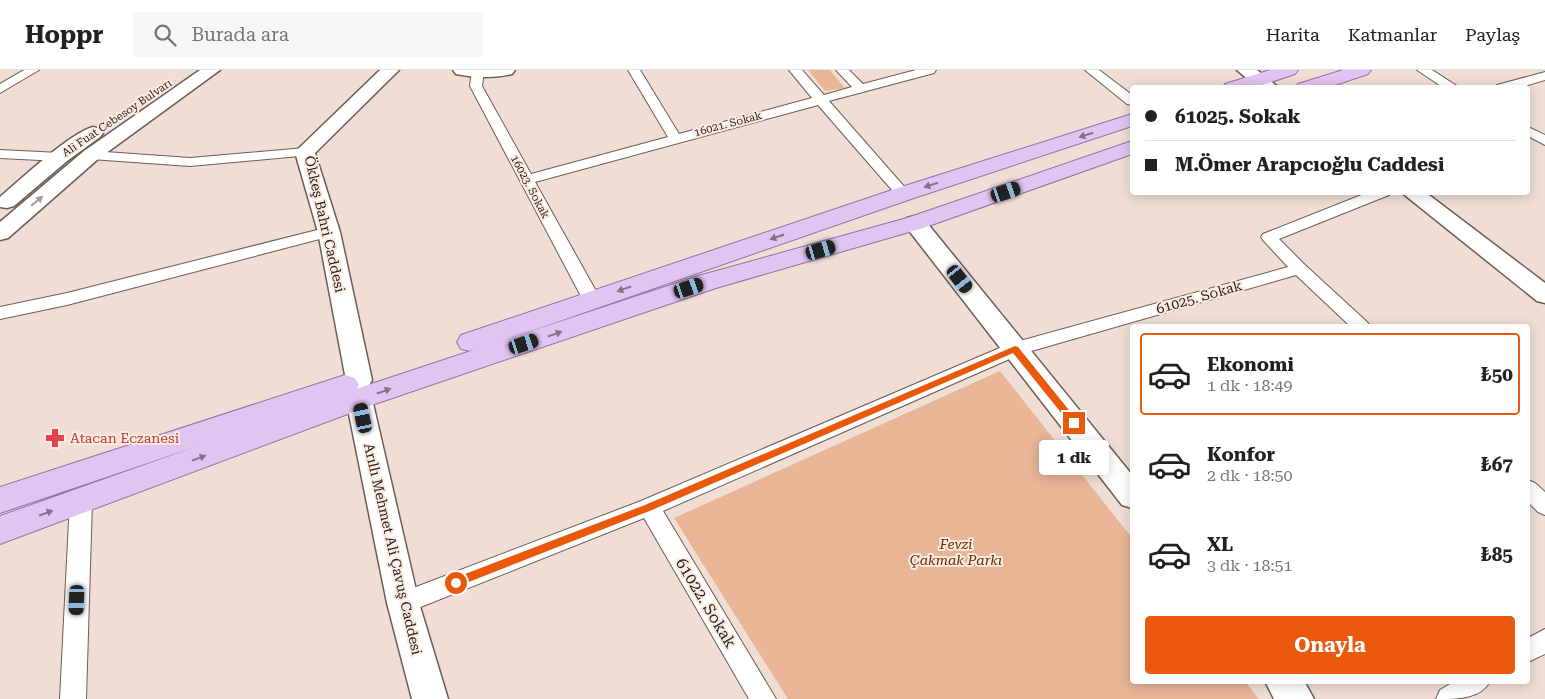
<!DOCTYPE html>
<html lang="tr">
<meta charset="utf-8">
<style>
:root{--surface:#fff;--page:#f6f6f6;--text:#202124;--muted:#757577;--line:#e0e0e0;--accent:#ea580c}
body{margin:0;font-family:"Roboto Serif",serif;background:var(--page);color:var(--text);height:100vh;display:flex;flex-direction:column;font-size:19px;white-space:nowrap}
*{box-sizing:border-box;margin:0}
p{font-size:16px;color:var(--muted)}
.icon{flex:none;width:28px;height:28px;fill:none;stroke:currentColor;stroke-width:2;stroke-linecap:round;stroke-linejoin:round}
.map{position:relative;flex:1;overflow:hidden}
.details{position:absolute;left:1130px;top:254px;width:400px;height:360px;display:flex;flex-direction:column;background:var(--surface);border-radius:5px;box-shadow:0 2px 12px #0003}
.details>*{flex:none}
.hud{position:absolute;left:1130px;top:15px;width:400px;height:110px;border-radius:5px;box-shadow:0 2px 12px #0003;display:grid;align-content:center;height:110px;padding:0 15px;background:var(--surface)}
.end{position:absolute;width:22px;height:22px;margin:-11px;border:6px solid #ea580c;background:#fff;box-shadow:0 0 0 2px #fff}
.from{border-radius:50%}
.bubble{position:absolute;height:35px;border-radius:5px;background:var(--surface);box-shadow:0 2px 12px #0003;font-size:16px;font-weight:700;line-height:35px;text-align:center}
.car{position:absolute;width:15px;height:30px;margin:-15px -8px;border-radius:6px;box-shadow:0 0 4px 1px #0007;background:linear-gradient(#222 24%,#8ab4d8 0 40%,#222 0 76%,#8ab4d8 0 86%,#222 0)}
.hud b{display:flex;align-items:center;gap:18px;height:48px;font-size:19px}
.hud b+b{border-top:1px solid var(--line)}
.hud i{width:12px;height:12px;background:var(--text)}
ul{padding:9px 0 0;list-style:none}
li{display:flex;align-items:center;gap:15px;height:82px;margin:0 10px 8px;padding:0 5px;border:2px solid transparent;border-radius:5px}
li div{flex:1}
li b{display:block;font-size:19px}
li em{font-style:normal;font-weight:700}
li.selected{border-color:var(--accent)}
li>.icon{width:45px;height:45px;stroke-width:1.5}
.primary-button{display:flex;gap:10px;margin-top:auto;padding:10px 15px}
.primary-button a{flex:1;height:58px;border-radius:5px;background:var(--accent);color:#fff;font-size:20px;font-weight:700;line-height:58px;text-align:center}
header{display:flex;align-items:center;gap:30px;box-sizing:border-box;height:70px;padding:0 25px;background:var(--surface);border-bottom:1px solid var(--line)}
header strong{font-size:24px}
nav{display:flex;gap:28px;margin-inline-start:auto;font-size:18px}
.search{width:350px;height:45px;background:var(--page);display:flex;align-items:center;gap:12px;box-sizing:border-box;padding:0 18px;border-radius:5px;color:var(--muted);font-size:19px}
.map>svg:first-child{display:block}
</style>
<header>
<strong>Hoppr</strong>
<div class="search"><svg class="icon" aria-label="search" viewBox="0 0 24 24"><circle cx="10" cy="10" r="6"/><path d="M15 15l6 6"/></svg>Burada ara</div>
<nav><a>Harita</a><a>Katmanlar</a><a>Paylaş</a></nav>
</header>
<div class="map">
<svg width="1545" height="629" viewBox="0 0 1545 629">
<rect width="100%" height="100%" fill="#f0ded4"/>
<g fill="#e8b596">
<polygon points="808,0 830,0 845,18 825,21"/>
<polygon points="1000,301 1132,468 1132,611 1245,611 1259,629 788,629 674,448"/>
</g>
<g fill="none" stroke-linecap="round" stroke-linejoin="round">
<g stroke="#6b5c54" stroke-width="2">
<g id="street">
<polygon points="24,0 39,0 0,23 0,14"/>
<polygon points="472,0 484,1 482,16 531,104 668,67 628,0 640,0 679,64 812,28 789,0 802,0 824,25 852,17 836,0 849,0 863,14 916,0 936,0 934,3 829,31 908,121 910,124 908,127 898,127 818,35 535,112 601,230 598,234 592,236 586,234 583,230 470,16"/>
<polygon points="1085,0 1099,0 1132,25 1132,35 1127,34"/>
<polygon points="1417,0 1432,0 1460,18 1444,18"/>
<polygon points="1545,2 1545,10 1518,18 1496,18 1497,15"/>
<polygon points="1528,57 1545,65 1545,75 1528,66"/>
<polygon points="305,78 310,79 312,82 310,85 190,96 91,89 86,88 84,85 86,82 91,81 190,88"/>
<polygon points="0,80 60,83 65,84 67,87 65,90 60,91 0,88"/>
<polygon points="1369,122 1391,122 1389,125 1279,169 1305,195 1367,252 1370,256 1350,256 1296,205 1021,284 663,441 776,629 749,629 644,448 403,544 395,541 391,533 395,525 641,431 1009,274 1288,197 1263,170 1261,167 1263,164"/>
<polygon points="329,157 335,159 337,162 335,165 67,235 0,249 0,237 67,223"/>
<polygon points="1528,410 1535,413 1545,422 1545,445 1538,442 1528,432"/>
<polygon points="81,422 88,425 92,431 86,629 60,629 70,431 74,425"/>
<polygon points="1545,559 1545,584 1528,592 1528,568"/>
<path d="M1455 611H1490C1481 629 1457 629 1436 629L1440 620Z"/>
</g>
</g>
<g stroke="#6b5c54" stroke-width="3">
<g id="secondary">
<polygon points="200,0 220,0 98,89 8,168 0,170 0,152 84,81"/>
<polygon points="380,0 399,0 315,83 340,162 372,310 368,317 360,319 368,322 372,329 419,533 448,629 412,629 387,533 346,329 350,322 358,319 350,317 346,310 318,162 295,82"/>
<path d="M453 0H515L512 4C493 8 475 8 456 4Z"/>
<polygon points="1237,0 1257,0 1279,18 1258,18"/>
<path d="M93 57 100 59 103 63 100 67 67 91 14 136 7 138 0 137V127C20 110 70 63 93 57Z"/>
<polygon points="1401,122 1425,122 1545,213 1545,233 1537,231"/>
<polygon points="915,146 923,148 1132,405 1132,438 1122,435 907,158 904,153 907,148"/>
<polygon points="1265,611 1304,611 1314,629 1274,629"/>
</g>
</g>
<g stroke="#9170a0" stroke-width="2">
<g id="primary">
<polygon points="1270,0 1298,0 1295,4 1253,18 1223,18 1225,14"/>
<polygon points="1343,0 1371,0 1368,4 1326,18 1296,18 1298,14"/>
<polygon points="1132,44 1132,56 911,129 479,279 470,281 461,279 457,272 461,265 895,119"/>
<polygon points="1132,71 1132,84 923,158 716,218 369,336 0,474 0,446 198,376 0,443 0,417 345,305 355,308 359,315 356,319 698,206 907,148"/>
</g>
</g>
<use href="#street" fill="#fff" fill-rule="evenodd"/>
<use href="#secondary" fill="#fff" fill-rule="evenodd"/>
<use href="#primary" fill="#e0c4f1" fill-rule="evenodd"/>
</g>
<defs><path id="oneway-solid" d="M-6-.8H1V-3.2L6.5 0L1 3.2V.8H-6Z" transform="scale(1.25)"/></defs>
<g fill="#827286">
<use href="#oneway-solid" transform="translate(1086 65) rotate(162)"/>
<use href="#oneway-solid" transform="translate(931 115) rotate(162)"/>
<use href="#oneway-solid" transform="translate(777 167) rotate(161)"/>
<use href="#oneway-solid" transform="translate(624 219) rotate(161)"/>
<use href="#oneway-solid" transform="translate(555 264) rotate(-19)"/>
<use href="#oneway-solid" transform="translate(384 321) rotate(-19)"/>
<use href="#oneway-solid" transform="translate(199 388) rotate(-20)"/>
<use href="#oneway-solid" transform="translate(46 443) rotate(-20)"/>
</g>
<use fill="#9d9a98" href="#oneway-solid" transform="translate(37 131) rotate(-40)"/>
<polygon fill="#ea580c" points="1015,276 1018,277 1077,350 1077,355 1071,355 1013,283 652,440 456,517 451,513 452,509 645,435"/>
<defs>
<g id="pharmacy-bare" transform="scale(1.5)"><path d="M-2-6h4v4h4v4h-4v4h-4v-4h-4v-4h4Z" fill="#e0444e" stroke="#fdebe1" stroke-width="2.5" paint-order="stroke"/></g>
</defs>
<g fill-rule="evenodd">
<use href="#pharmacy-bare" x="55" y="368"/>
</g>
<g text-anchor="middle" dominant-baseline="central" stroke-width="4" stroke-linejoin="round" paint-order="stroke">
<g font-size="11" fill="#251f1b" stroke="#fdebe1">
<text transform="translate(117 48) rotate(-34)">Ali Fuat Cebesoy Bulvarı</text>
<text transform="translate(728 54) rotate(-15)">16021. Sokak</text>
<text transform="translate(530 117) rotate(62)">16023. Sokak</text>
</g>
<g font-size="14" fill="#251f1b" stroke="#fdebe1">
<text transform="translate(325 154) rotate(77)">Ökkeş Bahri Caddesi</text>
<text transform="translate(1199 227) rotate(-16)">61025. Sokak</text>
<text transform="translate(393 479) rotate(77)">Arıllı Mehmet Ali Çavuş Caddesi</text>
</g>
<g font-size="14" fill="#be3a42" stroke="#fdebe1" text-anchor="start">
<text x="70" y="368">Atacan Eczanesi</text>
</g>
<g font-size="14" font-style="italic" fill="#602b01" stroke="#fdebe1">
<text x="956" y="474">Fevzi<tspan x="956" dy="16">Çakmak Parkı</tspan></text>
</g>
<g font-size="16" fill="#251f1b" stroke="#fdebe1">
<text transform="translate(706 533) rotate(59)">61022. Sokak</text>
</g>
</g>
</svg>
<i class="end from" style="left:456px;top:513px"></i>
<i class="end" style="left:1074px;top:353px"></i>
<div class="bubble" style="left:1039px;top:370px;width:70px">1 dk</div>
<i class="car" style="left:1006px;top:122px;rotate:71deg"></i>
<i class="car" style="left:821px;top:180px;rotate:74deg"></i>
<i class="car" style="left:960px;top:209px;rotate:142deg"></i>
<i class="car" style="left:689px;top:218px;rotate:71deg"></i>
<i class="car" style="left:524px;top:274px;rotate:72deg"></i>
<i class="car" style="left:363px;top:348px;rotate:348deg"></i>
<i class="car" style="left:77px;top:530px;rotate:182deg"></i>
<div class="hud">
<b><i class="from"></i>61025. Sokak</b>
<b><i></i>M.Ömer Arapcıoğlu Caddesi</b>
</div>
<section class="details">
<ul>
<li class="selected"><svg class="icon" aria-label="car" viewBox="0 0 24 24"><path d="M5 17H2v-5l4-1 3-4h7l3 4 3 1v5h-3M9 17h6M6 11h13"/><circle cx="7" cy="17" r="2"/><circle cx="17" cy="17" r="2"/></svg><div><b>Ekonomi</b><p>1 dk · 18:49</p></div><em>₺50</em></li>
<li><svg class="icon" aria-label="car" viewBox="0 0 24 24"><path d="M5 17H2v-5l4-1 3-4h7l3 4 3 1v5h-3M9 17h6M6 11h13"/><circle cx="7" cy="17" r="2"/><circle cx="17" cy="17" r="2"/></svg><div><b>Konfor</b><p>2 dk · 18:50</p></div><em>₺67</em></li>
<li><svg class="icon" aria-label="car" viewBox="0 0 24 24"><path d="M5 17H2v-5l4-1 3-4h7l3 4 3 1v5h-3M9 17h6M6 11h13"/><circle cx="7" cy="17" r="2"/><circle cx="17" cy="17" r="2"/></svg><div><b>XL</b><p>3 dk · 18:51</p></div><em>₺85</em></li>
</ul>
<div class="primary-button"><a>Onayla</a></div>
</section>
</div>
